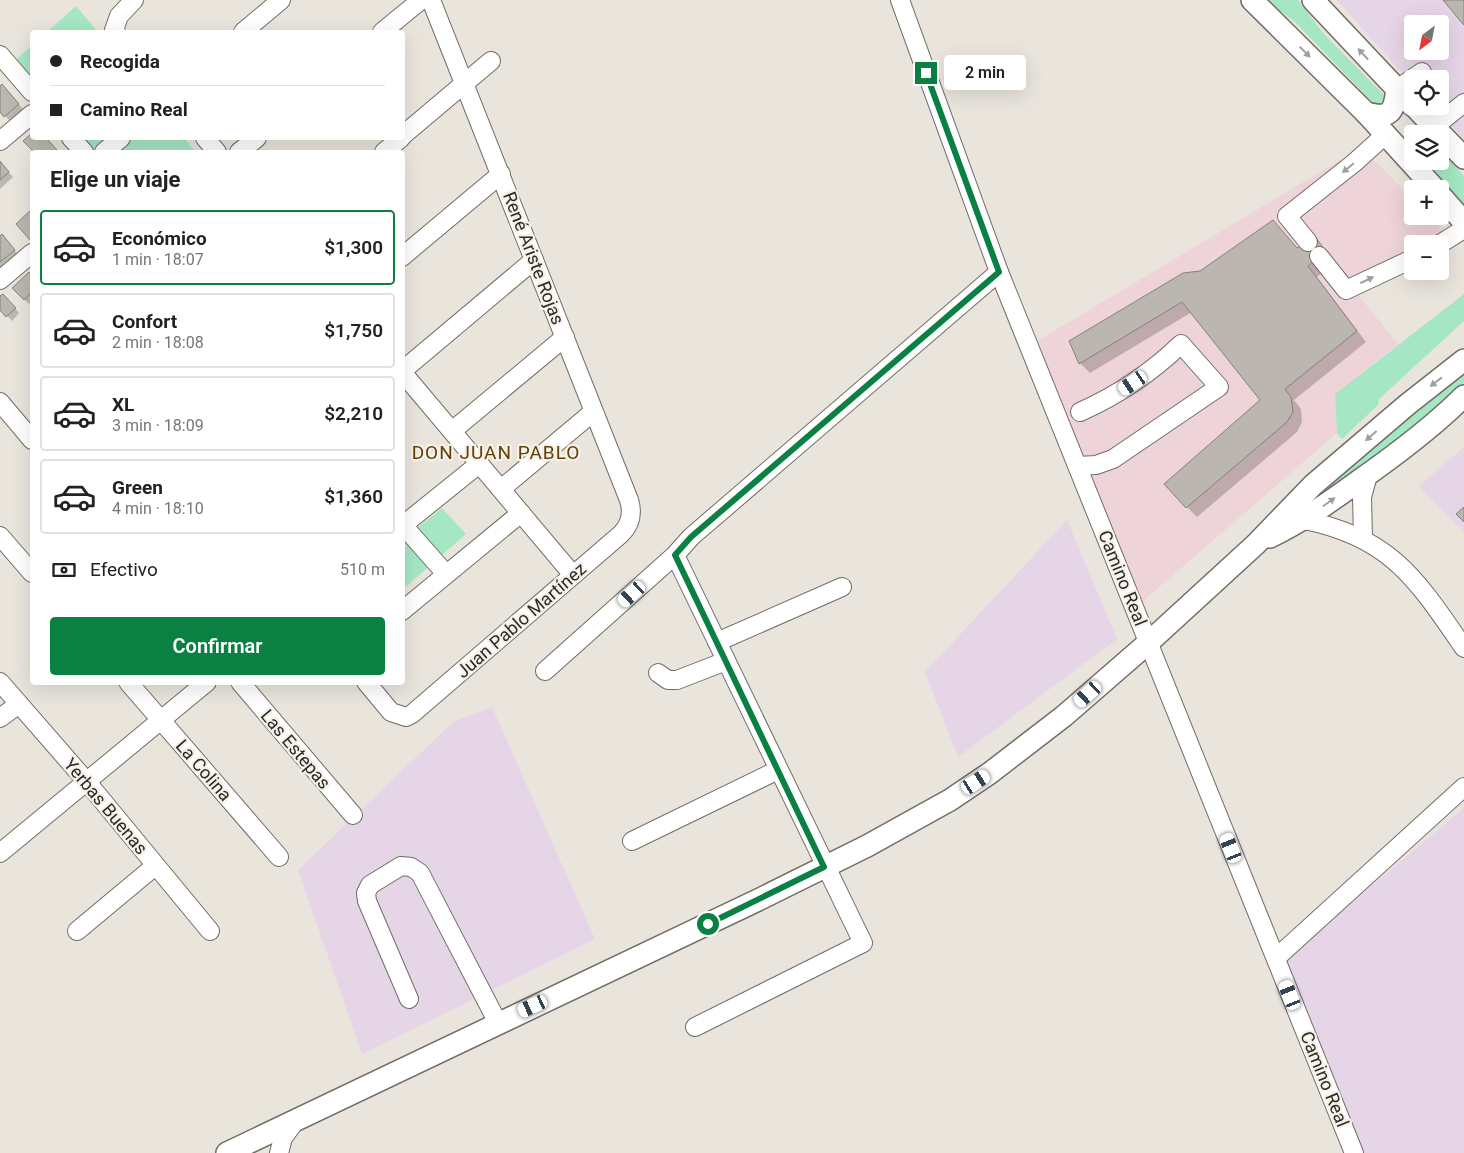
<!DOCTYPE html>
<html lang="es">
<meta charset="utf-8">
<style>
:root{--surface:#fff;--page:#f2f2f2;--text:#222;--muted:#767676;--line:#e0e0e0;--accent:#0b8043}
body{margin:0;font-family:Roboto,sans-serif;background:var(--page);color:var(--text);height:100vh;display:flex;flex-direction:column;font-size:19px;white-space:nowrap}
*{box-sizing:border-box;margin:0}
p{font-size:16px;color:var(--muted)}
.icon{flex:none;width:28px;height:28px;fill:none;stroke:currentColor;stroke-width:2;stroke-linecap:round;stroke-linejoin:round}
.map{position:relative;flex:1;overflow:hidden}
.details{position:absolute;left:30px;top:150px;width:375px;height:535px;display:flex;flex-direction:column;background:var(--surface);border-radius:5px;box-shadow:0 5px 20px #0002}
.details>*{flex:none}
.guide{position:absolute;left:30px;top:30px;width:375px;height:110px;border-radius:5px;box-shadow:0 5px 20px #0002;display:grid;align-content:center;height:110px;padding:0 20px;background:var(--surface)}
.needle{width:32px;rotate:212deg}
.controls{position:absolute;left:1404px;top:15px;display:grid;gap:10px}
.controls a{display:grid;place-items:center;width:45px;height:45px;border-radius:5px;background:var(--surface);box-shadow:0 5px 20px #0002;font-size:25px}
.end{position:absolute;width:22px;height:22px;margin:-11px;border:6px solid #0b8043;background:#fff;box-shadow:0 0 0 2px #fff}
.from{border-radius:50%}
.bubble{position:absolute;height:35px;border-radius:5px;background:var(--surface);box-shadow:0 5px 20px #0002;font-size:16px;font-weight:600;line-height:35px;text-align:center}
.car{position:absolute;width:15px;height:30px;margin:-15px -8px;border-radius:6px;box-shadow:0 0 4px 1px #0007;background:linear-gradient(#fff 24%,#345 0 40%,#fff 0 76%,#345 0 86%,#fff 0)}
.guide b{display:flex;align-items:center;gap:18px;height:48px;font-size:19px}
.guide b+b{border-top:1px solid var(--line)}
.guide i{width:12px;height:12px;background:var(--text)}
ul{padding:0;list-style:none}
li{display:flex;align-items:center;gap:15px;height:75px;margin:0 10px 8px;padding:0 10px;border:2px solid var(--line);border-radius:5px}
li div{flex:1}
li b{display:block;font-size:19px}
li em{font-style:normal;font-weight:600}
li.current{border-color:var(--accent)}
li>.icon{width:45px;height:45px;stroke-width:1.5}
h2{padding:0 20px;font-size:22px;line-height:60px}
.pay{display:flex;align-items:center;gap:12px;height:55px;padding:0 20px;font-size:19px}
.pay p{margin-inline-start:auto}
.primary-button{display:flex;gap:10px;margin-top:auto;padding:10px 20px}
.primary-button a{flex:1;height:58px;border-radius:5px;background:var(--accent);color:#fff;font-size:20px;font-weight:600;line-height:58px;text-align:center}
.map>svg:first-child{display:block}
</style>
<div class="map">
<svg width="1464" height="1153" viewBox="0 0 1464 1153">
<rect width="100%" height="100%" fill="#e9e5dd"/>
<polygon fill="#eed4d8" points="1362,147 1412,199 1412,216 1429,216 1455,243 1412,244 1412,263 1355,291 1398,344 1335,394 1337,433 1142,602 1034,343"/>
<g fill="#e6d5e7" fill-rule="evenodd">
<path d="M1337 0H1464V140L1433 106H1440V79H1412V84ZM1412 24H1440V51H1412Z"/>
<polygon points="1464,447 1464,532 1419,486"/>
<polygon points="1067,520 1117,639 958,757 925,672"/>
<polygon points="492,707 595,939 362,1054 298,870 453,722"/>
<polygon points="1464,808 1464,1153 1350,1153 1279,964"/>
</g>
<g fill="#a5e7c4">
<polygon points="1265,0 1298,0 1324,34 1386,97 1385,102 1377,107 1294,21"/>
<polygon points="76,6 98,32 47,32"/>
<polygon points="32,45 32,81 15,61"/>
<polygon points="81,138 184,138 196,152 94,152"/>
<polygon points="1440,156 1446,156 1464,176 1464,205 1432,167 1433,161 1440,161"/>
<polygon points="1464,294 1464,321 1379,399 1378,405 1342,439 1337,433 1335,394"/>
<polygon points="1464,368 1464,383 1374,459 1324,492 1321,488"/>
<polygon points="442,508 466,534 403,589 403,539"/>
</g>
<g fill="#0003">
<polygon points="0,87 7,90 23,109 10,121 0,110"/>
<polygon points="32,135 32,138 45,138 59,152 35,152 25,141"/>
<polygon points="0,163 13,177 0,189"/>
<polygon points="32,211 32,241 17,224"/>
<polygon points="1273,222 1298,249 1316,240 1335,261 1317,277 1366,342 1294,400 1301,409 1302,422 1297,432 1197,517 1187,507 1262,400 1192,312 1090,373 1080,363 1200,272"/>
<polygon points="0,237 6,241 19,255 0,271"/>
<polygon points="29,274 32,277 32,301 29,304 24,299"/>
<polygon points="3,295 19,313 12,321 0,308 0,298"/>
</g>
<g fill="#bbb7b0" stroke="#85827b">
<polygon points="1443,0 1464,0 1464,25 1462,23"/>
<polygon points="2,84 19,104 4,117 0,112 0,86"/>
<polygon points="32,133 32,138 46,138 57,150 54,152 34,152 23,141"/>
<polygon points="0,161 9,172 0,180"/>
<polygon points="32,209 32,238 30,240 16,224"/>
<polygon points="1273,220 1297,248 1316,238 1325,250 1308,266 1357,331 1285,389 1291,397 1293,412 1287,422 1186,508 1164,484 1260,400 1182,302 1079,364 1069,341 1183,273 1200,271"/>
<polygon points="2,234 15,250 0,262 0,236"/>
<polygon points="29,272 32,276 32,292 24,300 12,288"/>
<polygon points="3,294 16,308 6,317 0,310 0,296"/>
<polygon points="1464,507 1464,522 1456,514"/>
</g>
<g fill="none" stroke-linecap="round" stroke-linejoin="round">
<g stroke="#706d66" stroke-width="20">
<g id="minor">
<polyline points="900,0 999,272 1354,1153"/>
<polyline points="116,32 114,30 119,16 134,0"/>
<polyline points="243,32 281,0"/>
<polyline points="382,32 421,0"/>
<polyline points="0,55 32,92"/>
<polyline points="1397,89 1422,72"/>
<polyline points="1434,127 1464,103"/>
<polyline points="402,136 491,61"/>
<polyline points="71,138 84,152"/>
<polyline points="205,138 217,152"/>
<polyline points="0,141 32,114"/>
<polyline points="104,152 121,138"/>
<polyline points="239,152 257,138"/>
<polyline points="384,152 401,138"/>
<polyline points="1308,242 1287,216 1354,163 1385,135"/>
<polyline points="1440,244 1464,229"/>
<polyline points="1319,256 1346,290 1412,259"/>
<polyline points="402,257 501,174"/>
<polyline points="0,280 32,253"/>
<polyline points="402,371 534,260"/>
<polyline points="402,372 573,575"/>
<polyline points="0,402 32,440"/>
<polyline points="452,431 565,337"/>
<path d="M1078 466 1096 465 1113 459 1219 387 1181 344C1151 373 1118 395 1080 412"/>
<polyline points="501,489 593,412"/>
<path d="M1304 520C1391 537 1417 580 1464 648"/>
<polyline points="402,524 446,574"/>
<polyline points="402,526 479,464"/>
<polyline points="0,536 32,573"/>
<polyline points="1363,538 1362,497 1368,475"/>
<polyline points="675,555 863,943 695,1027"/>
<polyline points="402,611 521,513"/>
<polyline points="717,642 842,587"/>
<polyline points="545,671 675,555 691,537 999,272"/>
<polyline points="658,673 668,680 677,680 726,661"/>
<polyline points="0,682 87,782 210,931"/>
<polyline points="128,682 279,857"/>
<polyline points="240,682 353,815"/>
<path d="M366 682 391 712 406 717 412 714 621 534C631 524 633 513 629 500L431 0"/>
<polyline points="0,718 19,704"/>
<polyline points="632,841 778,770"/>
<polyline points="0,853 207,682"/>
<polyline points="77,931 155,866"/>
<polyline points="1276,958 1464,787"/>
<polyline points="409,999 367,901 366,893 370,885 401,866 411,867 420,873 498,1023"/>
<polyline points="279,1153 283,1138 296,1120"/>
</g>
</g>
<g stroke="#706d66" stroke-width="24">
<g id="major">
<polyline points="1252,0 1366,113 1435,189"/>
<polyline points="1313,0 1412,105"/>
<polyline points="1414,106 1464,158"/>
<path d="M1366 113C1390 119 1394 113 1397 89"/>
<polyline points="1440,195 1464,222"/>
<path d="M1270 537C1303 521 1330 502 1360 480 1397 454 1432 428 1464 396"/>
<polyline points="227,1153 760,899 867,846 950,800 990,773 1064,716 1148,643 1256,544 1313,485 1408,404 1464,360"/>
</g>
</g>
<use href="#minor" stroke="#fff" stroke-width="18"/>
<use href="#major" stroke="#fff" stroke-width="21"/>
</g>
<defs><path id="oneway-solid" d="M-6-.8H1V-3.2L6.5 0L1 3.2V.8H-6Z" transform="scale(1.25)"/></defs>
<g fill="#a09f9e">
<use href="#oneway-solid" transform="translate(1305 52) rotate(45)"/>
<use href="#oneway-solid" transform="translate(1363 54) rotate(-133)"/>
<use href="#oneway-solid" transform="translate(1348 168) rotate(141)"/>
<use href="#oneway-solid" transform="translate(1367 280) rotate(-25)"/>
<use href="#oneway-solid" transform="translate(1436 382) rotate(142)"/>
<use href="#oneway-solid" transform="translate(1371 436) rotate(139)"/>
<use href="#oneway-solid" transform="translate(1329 502) rotate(-35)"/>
</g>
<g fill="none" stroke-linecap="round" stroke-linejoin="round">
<polyline stroke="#0b8043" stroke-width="6" points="708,924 824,867 675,555 691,537 999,272 926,73"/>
</g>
<g text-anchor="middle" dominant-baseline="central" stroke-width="4.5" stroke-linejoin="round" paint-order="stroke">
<g font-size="18" fill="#2b2a27" stroke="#f6f2ea">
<text transform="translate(534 258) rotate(69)">René Ariste Rojas</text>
<text transform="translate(1123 578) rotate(68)">Camino Real</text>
<text transform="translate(521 620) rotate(-41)">Juan Pablo Martínez</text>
<text transform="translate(296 749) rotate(50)">Las Estepas</text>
<text transform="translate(204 770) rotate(49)">La Colina</text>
<text transform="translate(106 806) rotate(50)">Yerbas Buenas</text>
<text transform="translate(1325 1079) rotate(68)">Camino Real</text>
</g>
<g font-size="19" letter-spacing="1" fill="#62400a" stroke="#f6f2ea">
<text x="496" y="452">DON JUAN PABLO</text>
</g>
</g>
</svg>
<div class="controls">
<a><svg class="needle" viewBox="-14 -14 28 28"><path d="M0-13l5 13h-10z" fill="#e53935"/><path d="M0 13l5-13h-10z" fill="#767676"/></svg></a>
<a><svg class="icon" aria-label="locate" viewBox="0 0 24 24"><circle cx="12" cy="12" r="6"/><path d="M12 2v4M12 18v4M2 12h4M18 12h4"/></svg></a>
<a><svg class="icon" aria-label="layers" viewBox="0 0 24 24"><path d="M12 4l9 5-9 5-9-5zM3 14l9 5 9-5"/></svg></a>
<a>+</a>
<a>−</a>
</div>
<i class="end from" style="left:708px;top:924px"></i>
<i class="end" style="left:926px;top:73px"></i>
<div class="bubble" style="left:944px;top:55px;width:82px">2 min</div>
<i class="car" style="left:1133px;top:383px;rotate:236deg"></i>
<i class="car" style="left:632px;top:594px;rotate:228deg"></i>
<i class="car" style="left:1088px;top:694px;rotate:228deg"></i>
<i class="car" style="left:976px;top:782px;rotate:57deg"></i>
<i class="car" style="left:1231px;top:848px;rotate:338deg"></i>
<i class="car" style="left:1290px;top:995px;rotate:338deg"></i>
<i class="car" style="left:533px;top:1006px;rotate:245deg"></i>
<div class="guide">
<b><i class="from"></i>Recogida</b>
<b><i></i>Camino Real</b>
</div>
<section class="details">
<h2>Elige un viaje</h2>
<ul>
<li class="current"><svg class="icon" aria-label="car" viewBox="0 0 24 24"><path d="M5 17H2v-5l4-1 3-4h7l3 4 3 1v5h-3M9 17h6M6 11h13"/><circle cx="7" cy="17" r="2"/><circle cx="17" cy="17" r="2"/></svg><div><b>Económico</b><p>1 min · 18:07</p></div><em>$1,300</em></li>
<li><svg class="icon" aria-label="car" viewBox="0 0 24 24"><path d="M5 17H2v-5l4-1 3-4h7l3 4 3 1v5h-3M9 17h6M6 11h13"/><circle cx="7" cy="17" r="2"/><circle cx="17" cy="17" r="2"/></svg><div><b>Confort</b><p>2 min · 18:08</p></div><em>$1,750</em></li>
<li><svg class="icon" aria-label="car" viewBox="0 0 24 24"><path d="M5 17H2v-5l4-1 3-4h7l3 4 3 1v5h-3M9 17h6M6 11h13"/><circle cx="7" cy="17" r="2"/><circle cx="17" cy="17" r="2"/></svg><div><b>XL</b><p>3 min · 18:09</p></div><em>$2,210</em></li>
<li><svg class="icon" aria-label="car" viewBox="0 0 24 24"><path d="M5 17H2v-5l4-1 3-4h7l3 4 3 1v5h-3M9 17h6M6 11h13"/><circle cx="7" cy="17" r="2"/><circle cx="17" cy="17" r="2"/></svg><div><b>Green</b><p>4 min · 18:10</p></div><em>$1,360</em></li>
</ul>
<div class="pay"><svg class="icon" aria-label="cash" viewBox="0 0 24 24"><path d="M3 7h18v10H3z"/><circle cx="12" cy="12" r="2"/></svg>Efectivo<p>510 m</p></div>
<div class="primary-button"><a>Confirmar</a></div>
</section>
</div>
